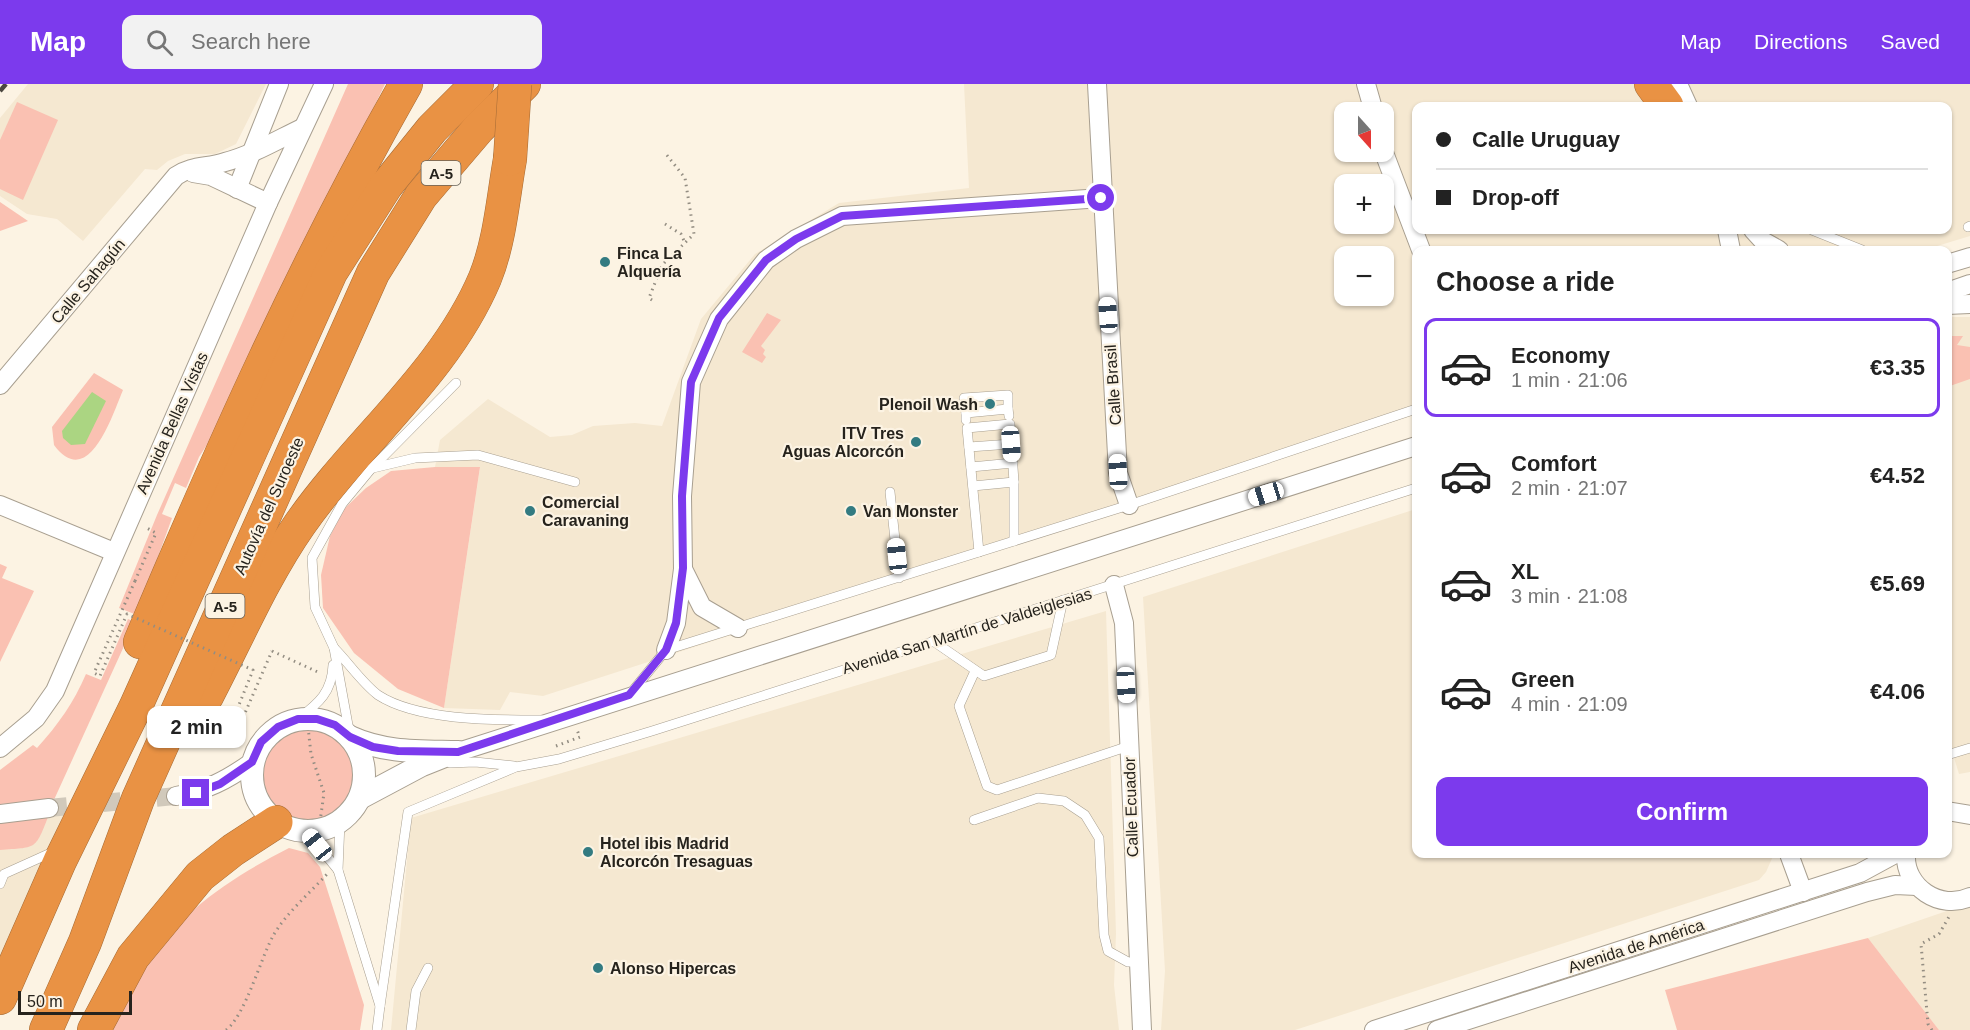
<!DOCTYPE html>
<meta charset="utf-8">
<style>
:root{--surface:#fff;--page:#f2f2f2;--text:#222;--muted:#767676;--line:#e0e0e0;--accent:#7c3aed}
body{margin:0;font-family:Helvetica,sans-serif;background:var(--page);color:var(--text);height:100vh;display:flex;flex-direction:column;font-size:22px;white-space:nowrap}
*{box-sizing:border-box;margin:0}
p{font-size:20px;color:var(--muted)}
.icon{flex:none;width:33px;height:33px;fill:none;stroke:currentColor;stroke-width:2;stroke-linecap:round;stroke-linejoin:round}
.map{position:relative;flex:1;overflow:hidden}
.panel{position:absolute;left:1412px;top:162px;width:540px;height:612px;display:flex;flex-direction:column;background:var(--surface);border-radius:12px;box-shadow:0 2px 4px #0004}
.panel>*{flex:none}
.guide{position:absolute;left:1412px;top:18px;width:540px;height:132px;border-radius:12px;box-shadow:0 2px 4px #0004;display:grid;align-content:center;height:132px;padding:0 24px;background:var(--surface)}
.needle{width:39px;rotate:159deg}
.buttons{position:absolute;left:1334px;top:18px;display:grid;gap:12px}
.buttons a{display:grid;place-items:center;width:60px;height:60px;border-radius:12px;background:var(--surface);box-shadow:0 2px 4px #0004;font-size:30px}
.scale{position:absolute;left:18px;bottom:15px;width:114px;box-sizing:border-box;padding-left:6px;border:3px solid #26231d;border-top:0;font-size:16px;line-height:21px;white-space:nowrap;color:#26231d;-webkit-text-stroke:4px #fcf3e3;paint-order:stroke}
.end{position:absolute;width:27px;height:27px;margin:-14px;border:8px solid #7c3aed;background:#fff;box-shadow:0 0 0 3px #fff}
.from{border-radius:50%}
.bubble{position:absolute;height:42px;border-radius:12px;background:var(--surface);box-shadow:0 2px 4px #0004;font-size:20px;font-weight:700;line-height:42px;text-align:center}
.car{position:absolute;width:18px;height:36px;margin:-18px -9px;border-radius:8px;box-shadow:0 0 4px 2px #0007;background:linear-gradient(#fff 24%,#345 0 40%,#fff 0 76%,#345 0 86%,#fff 0)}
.guide b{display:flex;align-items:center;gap:21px;height:57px;font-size:22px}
.guide b+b{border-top:2px solid var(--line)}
.guide i{width:15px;height:15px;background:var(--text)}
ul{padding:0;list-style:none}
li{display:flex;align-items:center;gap:18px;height:99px;margin:0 12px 9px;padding:0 12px;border:3px solid transparent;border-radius:12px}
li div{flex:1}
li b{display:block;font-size:22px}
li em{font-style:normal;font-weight:700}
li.active{border-color:var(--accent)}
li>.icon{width:54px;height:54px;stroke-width:1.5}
h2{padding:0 24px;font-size:27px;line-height:72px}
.action{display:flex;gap:12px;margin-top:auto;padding:12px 24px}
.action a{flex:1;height:69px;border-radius:12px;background:var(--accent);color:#fff;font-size:24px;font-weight:700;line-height:69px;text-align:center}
header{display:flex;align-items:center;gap:36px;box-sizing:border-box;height:84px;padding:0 30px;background:var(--accent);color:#fff}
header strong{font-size:28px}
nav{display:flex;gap:33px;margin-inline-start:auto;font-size:21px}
.search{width:420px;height:54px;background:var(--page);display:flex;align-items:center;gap:15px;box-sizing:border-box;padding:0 21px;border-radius:12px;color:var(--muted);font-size:22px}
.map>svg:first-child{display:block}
</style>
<header>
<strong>Map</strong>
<div class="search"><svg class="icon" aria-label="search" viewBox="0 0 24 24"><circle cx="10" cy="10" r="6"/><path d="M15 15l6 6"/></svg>Search here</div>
<nav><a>Map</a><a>Directions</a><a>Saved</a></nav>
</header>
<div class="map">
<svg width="1970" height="946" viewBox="0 0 1970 946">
<rect width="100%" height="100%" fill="#fcf3e3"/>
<g fill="#f5e8d1" fill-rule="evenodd">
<polygon points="28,0 266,0 236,60 215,70 185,70 168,77 157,86 145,85 83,157 57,135 27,130 0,112 0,34"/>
<path d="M964 0H1970V152L1924 166H1416V330L543 612 510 608 500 626 444 624 480 384 435 383 440 356 488 315 550 353 572 351 593 342 635 339 662 342 701 235 755 170 839 119 969 104ZM1416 22H1947V146H1416ZM1344 28H1383V68H1344ZM1344 100H1383V140H1344ZM1344 172H1383V212H1344Z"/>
<polygon points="1947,233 1970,233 1970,688 1959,690 1947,651"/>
<polygon points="1416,425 1416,770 1774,770 1766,788 1759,796 1295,946 1161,946 1165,887 1143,513"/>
<polygon points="1106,527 1116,850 1114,901 1119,946 391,946 411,734"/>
<polygon points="49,724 66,734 0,914 0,730"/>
<polygon points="1970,819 1970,946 1939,946 1868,854"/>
</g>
<g fill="#fac1b2">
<polygon points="348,0 385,0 229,327 199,373 186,404 175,399 162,430 172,434 137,531 119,524 157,431"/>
<polygon points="17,18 58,36 23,116 0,105 0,56"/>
<polygon points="0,118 28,137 0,147"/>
<polygon points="767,229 781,236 761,262 765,266 763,270 766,273 762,279 742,268"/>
<polygon points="1951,252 1963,252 1957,261 1970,263 1970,295 1947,303 1947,261"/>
<path d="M94 289 123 306C113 329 89 408 54 361L52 343Z"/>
<polygon points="435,383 480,383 444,624 398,605 354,569 323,524 321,491 330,452 344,425 366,404 391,387"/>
<polygon points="0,480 7,483 2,494 34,507 0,578"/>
<path d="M128 535 135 538 53 718 0 720V686L33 661 37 664C58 641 74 618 86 590L101 596Z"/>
<circle cx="307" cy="691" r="46"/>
<path d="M48 733C35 767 36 763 0 766V739Z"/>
<path d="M289 764 308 769 320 783 364 921 360 946H109C120 925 130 901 143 881 180 828 232 793 289 764Z"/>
<polygon points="1868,854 1939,946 1677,946 1665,906"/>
</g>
<polygon fill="#abd582" points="92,308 106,317 85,360 71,361 63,354 62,347"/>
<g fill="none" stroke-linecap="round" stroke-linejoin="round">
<polyline stroke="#d1c9bb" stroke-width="18" stroke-dasharray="18 9" stroke-linecap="butt" points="49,724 176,712"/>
<g stroke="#a89f90" stroke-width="10">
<g id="service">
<polyline points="1968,143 1970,142"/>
<polyline points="1812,146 1862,166"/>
<polyline points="966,329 964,314 1008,311 1008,325"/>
<polyline points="966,336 966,329 1008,325 1009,332"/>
<polyline points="969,363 1011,360"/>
<polyline points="971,383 1013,379"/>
<polyline points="373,384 415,374 478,371 575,398"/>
<polyline points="973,402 1014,398"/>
<polyline points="890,408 899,494"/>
<polyline points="979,468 967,344 1010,340 1014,398 1014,457"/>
<polyline points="933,557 984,592 1051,571 1063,516"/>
<path d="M334 564C348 578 362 599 378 611 418 637 495 636 541 636"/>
<polyline points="975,587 959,622 987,702 997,706 1129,662"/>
<polyline points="631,609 666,566 1129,421 1416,325"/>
<path d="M298 635C319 619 332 608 333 581"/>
<polyline points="350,652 334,564 315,523 312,474 342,420 371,385 456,299"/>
<polyline points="1947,671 1970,664"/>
<polyline points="450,679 475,678 514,682"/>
<polyline points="974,736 1038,714 1064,717 1085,731 1099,754 1104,851 1108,867 1128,878 1139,878"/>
<polyline points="340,738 338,786 380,922 377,946"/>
<polyline points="307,748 338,786"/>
<polyline points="0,800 4,790 55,767"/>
<polyline points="380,922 408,728 516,683 559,675 652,647 1416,404"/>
<polyline points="411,946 416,907 428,884"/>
</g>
</g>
<g stroke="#a89f90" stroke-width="20">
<g id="minor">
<polyline points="1097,0 1118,389 1129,421"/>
<polyline points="1366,0 1374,28"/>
<polyline points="1678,0 1688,22"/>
<polyline points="1383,66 1421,166"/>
<polyline points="193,89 211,92 268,119"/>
<polyline points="237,105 279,0"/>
<polyline points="1727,146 1731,166"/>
<polyline points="1753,146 1763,157 1779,166"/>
<polyline points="1947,180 1970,173"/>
<polyline points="1947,208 1970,200"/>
<polyline points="1947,221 1970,220"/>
<path d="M0 301 176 92C192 81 207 84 225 78 252 71 277 56 302 44"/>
<polyline points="0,421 114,468"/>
<polyline points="683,485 682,412 691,298 719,235 766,176 796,155 842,132 1101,114"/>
<polyline points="1114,501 1124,539 1142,946"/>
<polyline points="666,566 676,539 683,485 702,523 738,544"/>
<polyline points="0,664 36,634 55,607 268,119 324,0"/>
<polyline points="458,668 1416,362"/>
<path d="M176 712C206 707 227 696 252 678"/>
<polyline points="1947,727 1970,731"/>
<polyline points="0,730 49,724"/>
<polyline points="1789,770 1803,808"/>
<path d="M1906 770C1904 803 1940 827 1970 813"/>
<polyline points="1374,946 1860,789 1895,770"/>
<polyline points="1437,946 1867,808 1895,801 1917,802"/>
</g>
</g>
<g stroke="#a89f90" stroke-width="24">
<g id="tertiary">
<circle cx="308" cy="691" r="56"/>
<path d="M350 653C385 669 419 667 458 668"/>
<polyline points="360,714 422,681 447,671"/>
</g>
</g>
<g stroke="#a56b36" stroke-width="34">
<g id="motorway">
<polyline points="1651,0 1667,22"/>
<path d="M140 558C220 368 304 179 406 0"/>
<path d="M207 612C237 555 263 493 300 440 358 357 445 289 485 194 500 157 503 114 510 75"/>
<polyline points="0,914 60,777 136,622 331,188 386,102 432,45 477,0"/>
<polyline points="46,946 85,858 138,715 373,189 421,112 479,44 524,0"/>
<polyline points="94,946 133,873 200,792 233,766 276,738"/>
</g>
</g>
<g stroke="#938d82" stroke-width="3" stroke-dasharray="1.5 4.5" stroke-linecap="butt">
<polyline points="665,140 681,150 685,159"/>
<polyline points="652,216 649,214 662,181 694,150 685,94 666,70"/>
<polyline points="135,497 156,449 145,443"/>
<polyline points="272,567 320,589"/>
<polyline points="308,643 311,670 324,709 319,745"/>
<polyline points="556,662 580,653 577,646"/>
<path d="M226 946C245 932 260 876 273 852 286 829 310 809 328 789"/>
<polyline points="1932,946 1928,940 1921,860 1939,850 1950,831"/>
</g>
<use href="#service" stroke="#fff" stroke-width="9"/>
<use href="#minor" stroke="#fff" stroke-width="18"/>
<use href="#tertiary" stroke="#fff" stroke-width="22"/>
<use href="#motorway" stroke="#e99244" stroke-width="33"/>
<polyline stroke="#4b4740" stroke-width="4.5" stroke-dasharray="10 10" stroke-linecap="butt" points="0,7 6,0"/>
<g stroke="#a56b36" stroke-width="34" stroke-linecap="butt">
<polyline id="motorway-bridge" points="510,75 515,0"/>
</g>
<polyline stroke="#938d82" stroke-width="3" stroke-dasharray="1.5 4.5" stroke-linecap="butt" points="135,497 94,589 100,592 127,530 253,586 228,648 235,652 272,567"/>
<use href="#motorway-bridge" stroke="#e99244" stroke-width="33"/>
</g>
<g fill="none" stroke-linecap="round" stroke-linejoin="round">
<polyline stroke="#7c3aed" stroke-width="8" points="196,709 220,700 252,678 261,658 278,643 298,635 317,635 335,641 350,653 373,663 398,667 458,668 629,611 666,566 676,539 683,484 682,412 691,298 719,234 766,176 796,155 842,132 1101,114"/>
</g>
<g fill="#337b81" stroke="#fcf3e3" stroke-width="2">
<circle cx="605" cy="178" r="6"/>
<circle cx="990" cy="320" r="6"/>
<circle cx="916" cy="358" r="6"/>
<circle cx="530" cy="427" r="6"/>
<circle cx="851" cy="427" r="6"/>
<circle cx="588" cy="768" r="6"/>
<circle cx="598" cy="884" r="6"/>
</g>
<g text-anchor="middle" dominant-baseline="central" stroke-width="4.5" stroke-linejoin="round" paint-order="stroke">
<g fill="#fcf3e3" stroke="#666158" stroke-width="1.5">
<rect x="421.5" y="77" width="39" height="24" rx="4.5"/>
<rect x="205.5" y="510" width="39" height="24" rx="4.5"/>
</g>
<g font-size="15" font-weight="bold" fill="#26231d">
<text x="441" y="89">A-5</text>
<text x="225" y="522">A-5</text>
</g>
<g font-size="16" font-weight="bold" fill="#26231d" stroke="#fcf3e3" text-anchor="start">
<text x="617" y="169">Finca La<tspan x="617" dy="18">Alquería</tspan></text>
<text x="978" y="320" text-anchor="end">Plenoil Wash</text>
<text x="904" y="349" text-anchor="end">ITV Tres<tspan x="904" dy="18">Aguas Alcorcón</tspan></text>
<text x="542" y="418">Comercial<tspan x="542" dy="18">Caravaning</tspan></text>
<text x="863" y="427">Van Monster</text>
<text x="600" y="759">Hotel ibis Madrid<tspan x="600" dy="18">Alcorcón Tresaguas</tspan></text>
<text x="610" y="884">Alonso Hipercas</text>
</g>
<g font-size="16" fill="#26231d" stroke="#fcf3e3">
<text transform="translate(88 197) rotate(-50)">Calle Sahagún</text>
<text transform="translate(1113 301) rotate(-94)">Calle Brasil</text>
<text transform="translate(172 339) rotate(-66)">Avenida Bellas Vistas</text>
<text transform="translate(269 422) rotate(-66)">Autovía del Suroeste</text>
<text transform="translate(967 547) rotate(-17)">Avenida San Martín de Valdeiglesias</text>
<text transform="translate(1131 723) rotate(-92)">Calle Ecuador</text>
<text transform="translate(1636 862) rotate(-18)">Avenida de América</text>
</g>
</g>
</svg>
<div class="buttons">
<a><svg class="needle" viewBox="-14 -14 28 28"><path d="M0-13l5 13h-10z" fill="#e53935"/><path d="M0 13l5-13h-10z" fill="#767676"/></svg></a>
<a>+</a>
<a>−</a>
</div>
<div class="scale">50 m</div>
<i class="end from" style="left:1101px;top:114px"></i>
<i class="end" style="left:196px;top:709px"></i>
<div class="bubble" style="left:147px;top:622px;width:99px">2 min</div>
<i class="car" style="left:1108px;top:231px;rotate:356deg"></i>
<i class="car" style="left:1011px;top:360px;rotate:176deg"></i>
<i class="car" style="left:1118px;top:388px;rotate:357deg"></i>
<i class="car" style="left:1266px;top:410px;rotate:253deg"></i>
<i class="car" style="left:897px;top:472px;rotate:354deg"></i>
<i class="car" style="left:1126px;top:601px;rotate:177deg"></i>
<i class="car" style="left:317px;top:761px;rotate:321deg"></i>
<div class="guide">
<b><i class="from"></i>Calle Uruguay</b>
<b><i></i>Drop-off</b>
</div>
<section class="panel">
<h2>Choose a ride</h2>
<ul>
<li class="active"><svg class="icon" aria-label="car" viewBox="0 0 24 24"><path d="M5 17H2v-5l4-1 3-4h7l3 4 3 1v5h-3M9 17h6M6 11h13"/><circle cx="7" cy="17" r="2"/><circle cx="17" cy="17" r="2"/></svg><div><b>Economy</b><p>1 min · 21:06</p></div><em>€3.35</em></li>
<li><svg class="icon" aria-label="car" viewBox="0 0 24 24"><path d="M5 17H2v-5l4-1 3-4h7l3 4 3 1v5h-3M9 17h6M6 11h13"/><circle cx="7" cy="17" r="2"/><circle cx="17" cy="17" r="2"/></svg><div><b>Comfort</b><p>2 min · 21:07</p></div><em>€4.52</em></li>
<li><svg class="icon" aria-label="car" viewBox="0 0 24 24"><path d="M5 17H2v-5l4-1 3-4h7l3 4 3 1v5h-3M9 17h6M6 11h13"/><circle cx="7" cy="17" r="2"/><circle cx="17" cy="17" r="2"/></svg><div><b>XL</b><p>3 min · 21:08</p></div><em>€5.69</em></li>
<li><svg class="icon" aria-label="car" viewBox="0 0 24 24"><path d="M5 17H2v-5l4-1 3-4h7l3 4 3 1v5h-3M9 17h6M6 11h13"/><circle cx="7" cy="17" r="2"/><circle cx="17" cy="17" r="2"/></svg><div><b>Green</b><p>4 min · 21:09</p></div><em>€4.06</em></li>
</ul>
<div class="action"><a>Confirm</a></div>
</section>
</div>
